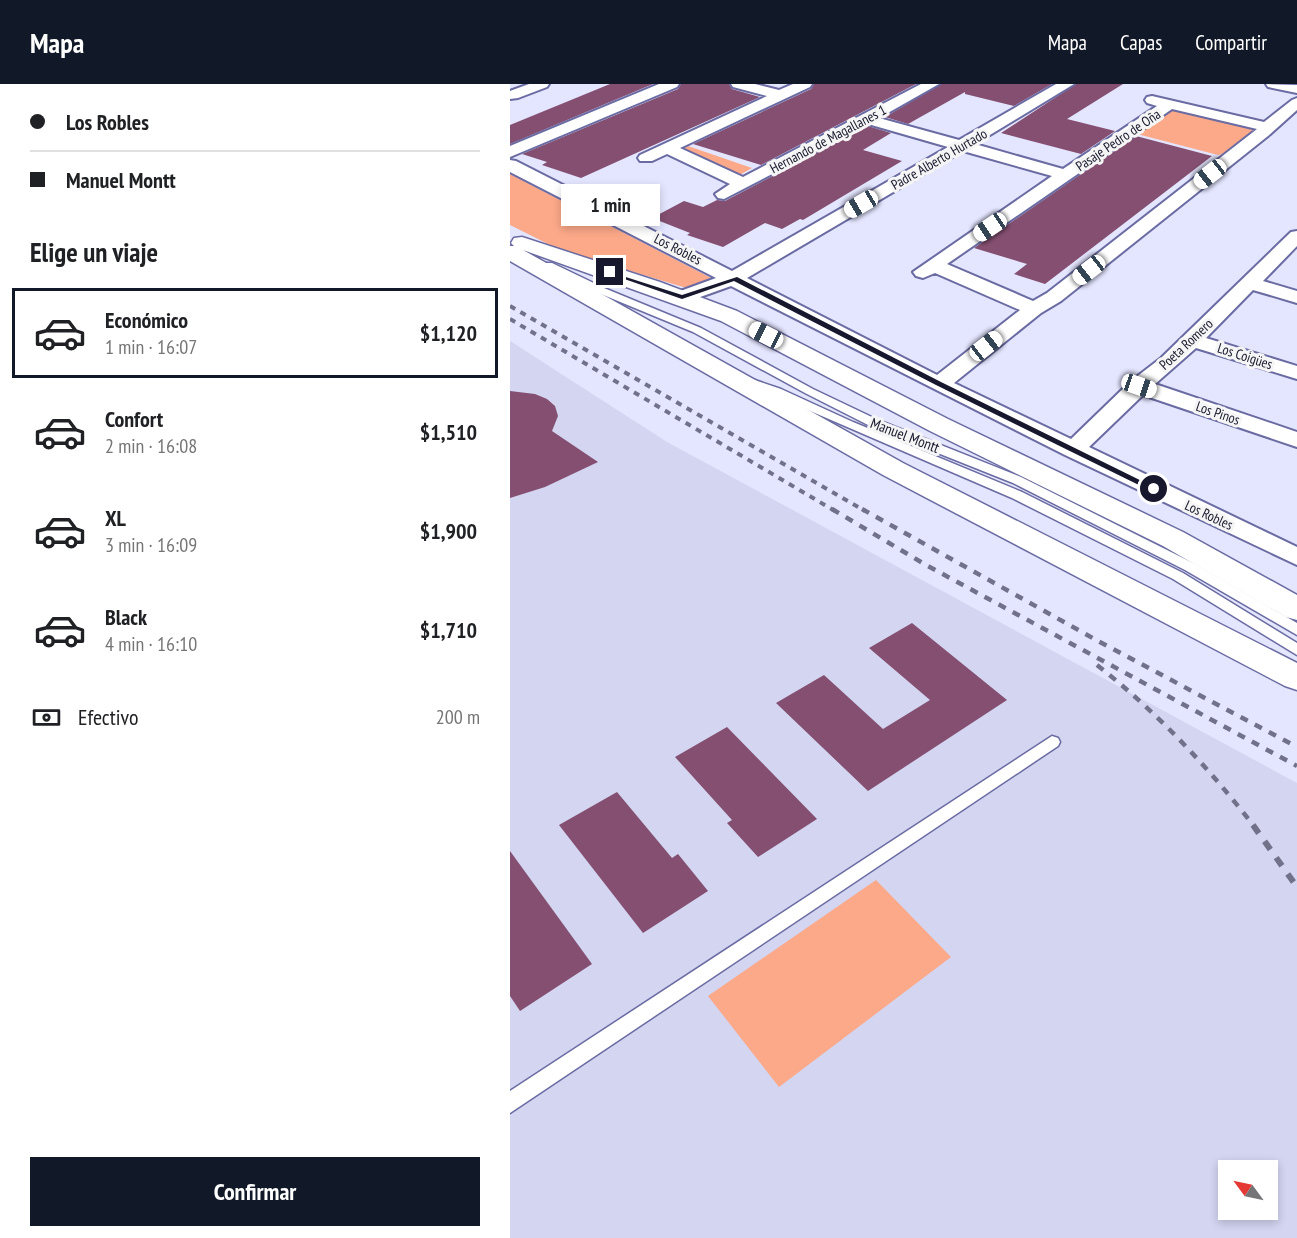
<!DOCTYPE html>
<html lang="es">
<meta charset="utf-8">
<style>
:root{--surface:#fff;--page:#f6f6f6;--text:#202124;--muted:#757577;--line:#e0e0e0;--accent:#111827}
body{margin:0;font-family:"PT Sans Narrow",sans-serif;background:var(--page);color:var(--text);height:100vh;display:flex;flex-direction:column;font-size:22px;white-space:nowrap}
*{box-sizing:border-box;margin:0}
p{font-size:20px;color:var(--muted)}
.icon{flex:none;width:33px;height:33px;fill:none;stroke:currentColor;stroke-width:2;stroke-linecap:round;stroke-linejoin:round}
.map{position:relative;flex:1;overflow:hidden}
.side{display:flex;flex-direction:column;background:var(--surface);width:510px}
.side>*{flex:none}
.banner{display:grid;align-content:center;height:132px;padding:0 30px;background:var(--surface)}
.needle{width:39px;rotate:303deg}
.tools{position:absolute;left:708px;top:1076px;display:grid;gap:12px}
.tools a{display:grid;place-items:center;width:60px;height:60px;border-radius:0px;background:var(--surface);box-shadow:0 3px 9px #0003;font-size:30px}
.end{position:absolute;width:27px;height:27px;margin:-14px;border:8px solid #17172d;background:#fff;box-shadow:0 0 0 3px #fff}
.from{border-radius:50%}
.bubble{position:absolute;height:42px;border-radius:0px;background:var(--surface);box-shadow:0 3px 9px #0003;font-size:20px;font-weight:700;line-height:42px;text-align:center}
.car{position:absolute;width:18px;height:36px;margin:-18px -9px;border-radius:8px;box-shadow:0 0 4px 2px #0007;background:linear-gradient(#fff 24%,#345 0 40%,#fff 0 76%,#345 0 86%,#fff 0)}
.banner b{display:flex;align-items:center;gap:21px;height:57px;font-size:22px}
.banner b+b{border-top:2px solid var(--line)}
.banner i{width:15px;height:15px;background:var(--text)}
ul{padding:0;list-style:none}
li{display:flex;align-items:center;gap:18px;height:90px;margin:0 12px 9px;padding:0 18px;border:3px solid transparent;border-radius:0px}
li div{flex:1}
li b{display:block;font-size:22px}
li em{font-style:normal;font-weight:700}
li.on{border-color:var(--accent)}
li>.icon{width:54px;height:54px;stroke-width:1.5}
h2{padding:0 30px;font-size:27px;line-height:72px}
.pay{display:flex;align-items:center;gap:15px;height:66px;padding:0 30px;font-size:22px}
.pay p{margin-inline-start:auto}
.action{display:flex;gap:12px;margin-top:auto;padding:12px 30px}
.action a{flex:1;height:69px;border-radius:0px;background:var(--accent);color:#fff;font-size:24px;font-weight:700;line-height:69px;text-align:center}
header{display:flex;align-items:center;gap:36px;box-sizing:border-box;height:84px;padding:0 30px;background:var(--accent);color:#fff}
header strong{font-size:28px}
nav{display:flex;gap:33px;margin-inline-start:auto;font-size:21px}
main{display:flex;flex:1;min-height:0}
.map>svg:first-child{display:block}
</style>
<header>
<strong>Mapa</strong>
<nav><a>Mapa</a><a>Capas</a><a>Compartir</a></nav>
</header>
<main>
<section class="side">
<div class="banner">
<b><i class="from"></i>Los Robles</b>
<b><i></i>Manuel Montt</b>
</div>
<h2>Elige un viaje</h2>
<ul>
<li class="on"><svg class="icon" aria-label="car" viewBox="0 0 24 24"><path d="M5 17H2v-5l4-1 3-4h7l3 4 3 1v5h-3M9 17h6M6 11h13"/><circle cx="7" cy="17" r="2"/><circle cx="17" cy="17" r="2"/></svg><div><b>Económico</b><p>1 min · 16:07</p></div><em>$1,120</em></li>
<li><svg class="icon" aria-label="car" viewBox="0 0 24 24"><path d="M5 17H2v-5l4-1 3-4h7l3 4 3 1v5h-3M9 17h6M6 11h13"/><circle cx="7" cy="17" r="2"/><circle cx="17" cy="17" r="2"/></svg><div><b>Confort</b><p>2 min · 16:08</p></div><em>$1,510</em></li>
<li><svg class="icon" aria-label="car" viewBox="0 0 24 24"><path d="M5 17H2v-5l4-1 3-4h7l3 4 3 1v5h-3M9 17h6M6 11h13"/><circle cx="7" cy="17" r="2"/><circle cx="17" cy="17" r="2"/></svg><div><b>XL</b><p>3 min · 16:09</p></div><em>$1,900</em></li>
<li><svg class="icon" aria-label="car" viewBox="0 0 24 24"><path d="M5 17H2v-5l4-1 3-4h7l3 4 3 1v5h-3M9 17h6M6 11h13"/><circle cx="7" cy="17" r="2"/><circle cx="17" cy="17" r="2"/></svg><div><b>Black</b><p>4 min · 16:10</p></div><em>$1,710</em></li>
</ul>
<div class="pay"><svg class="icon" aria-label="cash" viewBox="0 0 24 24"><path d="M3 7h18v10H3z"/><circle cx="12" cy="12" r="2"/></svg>Efectivo<p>200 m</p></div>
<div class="action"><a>Confirmar</a></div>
</section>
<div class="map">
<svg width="787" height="1154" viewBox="0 0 787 1154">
<rect width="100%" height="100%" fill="#e4e6ff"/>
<path fill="#d3d5f1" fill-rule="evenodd" d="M0 257 157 358 787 699V1154H0ZM718 1086H758V1125H718Z"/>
<g fill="#fca989">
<polygon points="663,26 674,26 743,43 743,48 713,70 708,71 627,50 626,48 655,28"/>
<polygon points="178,62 242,84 228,92 171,66"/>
<polygon points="0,90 205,196 182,203 173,203 48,165 0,141"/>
<polygon points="366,796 441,873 269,1003 198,912"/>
</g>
<g fill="#844f71">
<polygon points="100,0 143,0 0,60 0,41"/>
<polygon points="171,0 219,0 222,5 250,13 71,94 32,81 37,78 12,70 168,5"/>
<polygon points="304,0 406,0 251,81 183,60 301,5"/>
<polygon points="431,0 542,0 504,22 455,10 455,8 398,40 375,33"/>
<polygon points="566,0 613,0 557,35 605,47 571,70 491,49"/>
<polygon points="358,42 381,49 353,66 392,77 293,136 290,135 272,145 255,139 213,163 177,151 180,149 142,134 174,117 193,123 207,116 215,117"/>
<polygon points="626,52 702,72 535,200 504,190 517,180 464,164"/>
<polygon points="0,307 25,310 37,315 45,322 48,332 42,347 88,378 35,403 0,414"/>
<polygon points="402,539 497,616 358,707 266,619 314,591 373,645 420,616 359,564"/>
<polygon points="217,643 307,735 248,773 217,739 222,736 165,673"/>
<polygon points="107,708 162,774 168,770 198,807 133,849 49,741"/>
<polygon points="0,767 82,880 10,927 0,912"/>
</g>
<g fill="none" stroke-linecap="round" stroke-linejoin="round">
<g stroke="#6a6ba2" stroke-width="3">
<g id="lane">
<polygon points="34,179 42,179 94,204 191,244 303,305 368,336 511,393 685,480 787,539 787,551 675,486 503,399 360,342 295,309 183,248 86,208 34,183"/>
<polygon points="239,294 271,305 343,338 512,408 673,489 787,559 787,571 663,495 502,414 235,299 233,297"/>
<polygon points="542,652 548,654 550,658 548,662 0,1029 0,1007"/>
</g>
</g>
<g stroke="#6a6ba2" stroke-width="4">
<g id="street">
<polygon points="19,0 39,0 37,3 8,14 0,15 0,7"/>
<polygon points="149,0 169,0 167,3 0,73 0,62"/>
<path d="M221 0H245L269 6 283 0H302L300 3 170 64 233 93 411 0H429L369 34 449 56 546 0H564L465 60 553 85 647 22 637 19 635 16 637 13 642 12 754 38 782 16 787 14V26L758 52 551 217 531 229 444 299 561 355 621 297 651 274 781 148 787 147V162L753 197 787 207V219L743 206 696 254 787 282V295L686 264 645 300 787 348V363L633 311 579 363 787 463V481L555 371 221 202 179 217H165L162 213 165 209 206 194 0 88V76L6 77 222 187 438 63 358 40 214 115 208 114 205 110 220 100 157 70 142 77H130L128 74 130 71 257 12 223 3ZM662 25 747 45 537 209 523 217 437 180ZM453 67 542 92 403 188 406 192 413 194 425 189 510 226 427 291 237 194Z"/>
<polygon points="756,0 787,1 787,9 758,3"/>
</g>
</g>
<g stroke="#6a6ba2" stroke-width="3">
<polygon id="primary" points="12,153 150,198 227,227 438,335 673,448 787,511 787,536 776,533 653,462 420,347 211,237 13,166 393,379 787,579 787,606 775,602 373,391 0,177 0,162 4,162 1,159 4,154"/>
</g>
<use href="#lane" fill="#fff" fill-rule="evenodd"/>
<use href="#street" fill="#fff" fill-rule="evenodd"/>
<use href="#primary" fill="#fff" fill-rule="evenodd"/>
<g stroke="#71728a" stroke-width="4" stroke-dasharray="6 6" stroke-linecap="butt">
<polyline points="0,222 355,427"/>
<polyline points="0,235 325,427"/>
</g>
<g stroke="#71728a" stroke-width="4.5" stroke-dasharray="8 8" stroke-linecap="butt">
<polyline points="322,425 416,481 787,682"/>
<polyline points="352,425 588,557 787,663"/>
<path d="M587 581C647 628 697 682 744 742"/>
</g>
<polyline stroke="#71728a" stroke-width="6" stroke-dasharray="10 10" stroke-linecap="butt" points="743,741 787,803"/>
</g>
<polygon fill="#17172d" points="97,187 172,211 227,193 431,298 648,405 641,407 426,301 224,197 172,215 97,189"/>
<g text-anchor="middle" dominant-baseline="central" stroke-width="6" stroke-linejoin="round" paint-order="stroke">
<g font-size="14" fill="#17172d" stroke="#f5f5f5">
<text transform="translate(318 55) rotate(-28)">Hernando de Magallanes 1</text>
<text transform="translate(608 56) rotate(-34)">Pasaje Pedro de Oña</text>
<text transform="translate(429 75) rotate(-30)">Padre Alberto Hurtado</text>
<text transform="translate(168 165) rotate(27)">Los Robles</text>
<text transform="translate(676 260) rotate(-43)">Poeta Romero</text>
<text transform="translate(735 272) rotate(18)">Los Coigües</text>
<text transform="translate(708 329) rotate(19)">Los Pinos</text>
<text transform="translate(699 431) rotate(25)">Los Robles</text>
</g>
<g font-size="15" fill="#17172d" stroke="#f5f5f5">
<text transform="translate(395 351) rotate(21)">Manuel Montt</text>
</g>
</g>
</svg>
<div class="tools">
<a><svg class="needle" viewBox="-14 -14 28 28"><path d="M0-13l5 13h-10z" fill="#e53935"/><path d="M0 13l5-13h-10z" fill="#757577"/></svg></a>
</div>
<i class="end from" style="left:644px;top:405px"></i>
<i class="end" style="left:100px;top:188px"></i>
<div class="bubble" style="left:51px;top:100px;width:99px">1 min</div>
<i class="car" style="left:700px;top:90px;rotate:232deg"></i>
<i class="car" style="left:351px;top:120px;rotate:240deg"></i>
<i class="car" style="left:480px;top:143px;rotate:236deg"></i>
<i class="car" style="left:579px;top:186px;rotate:232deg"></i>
<i class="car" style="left:256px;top:251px;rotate:297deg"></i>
<i class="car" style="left:476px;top:262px;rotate:52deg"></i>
<i class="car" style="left:629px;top:302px;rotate:109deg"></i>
</div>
</main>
